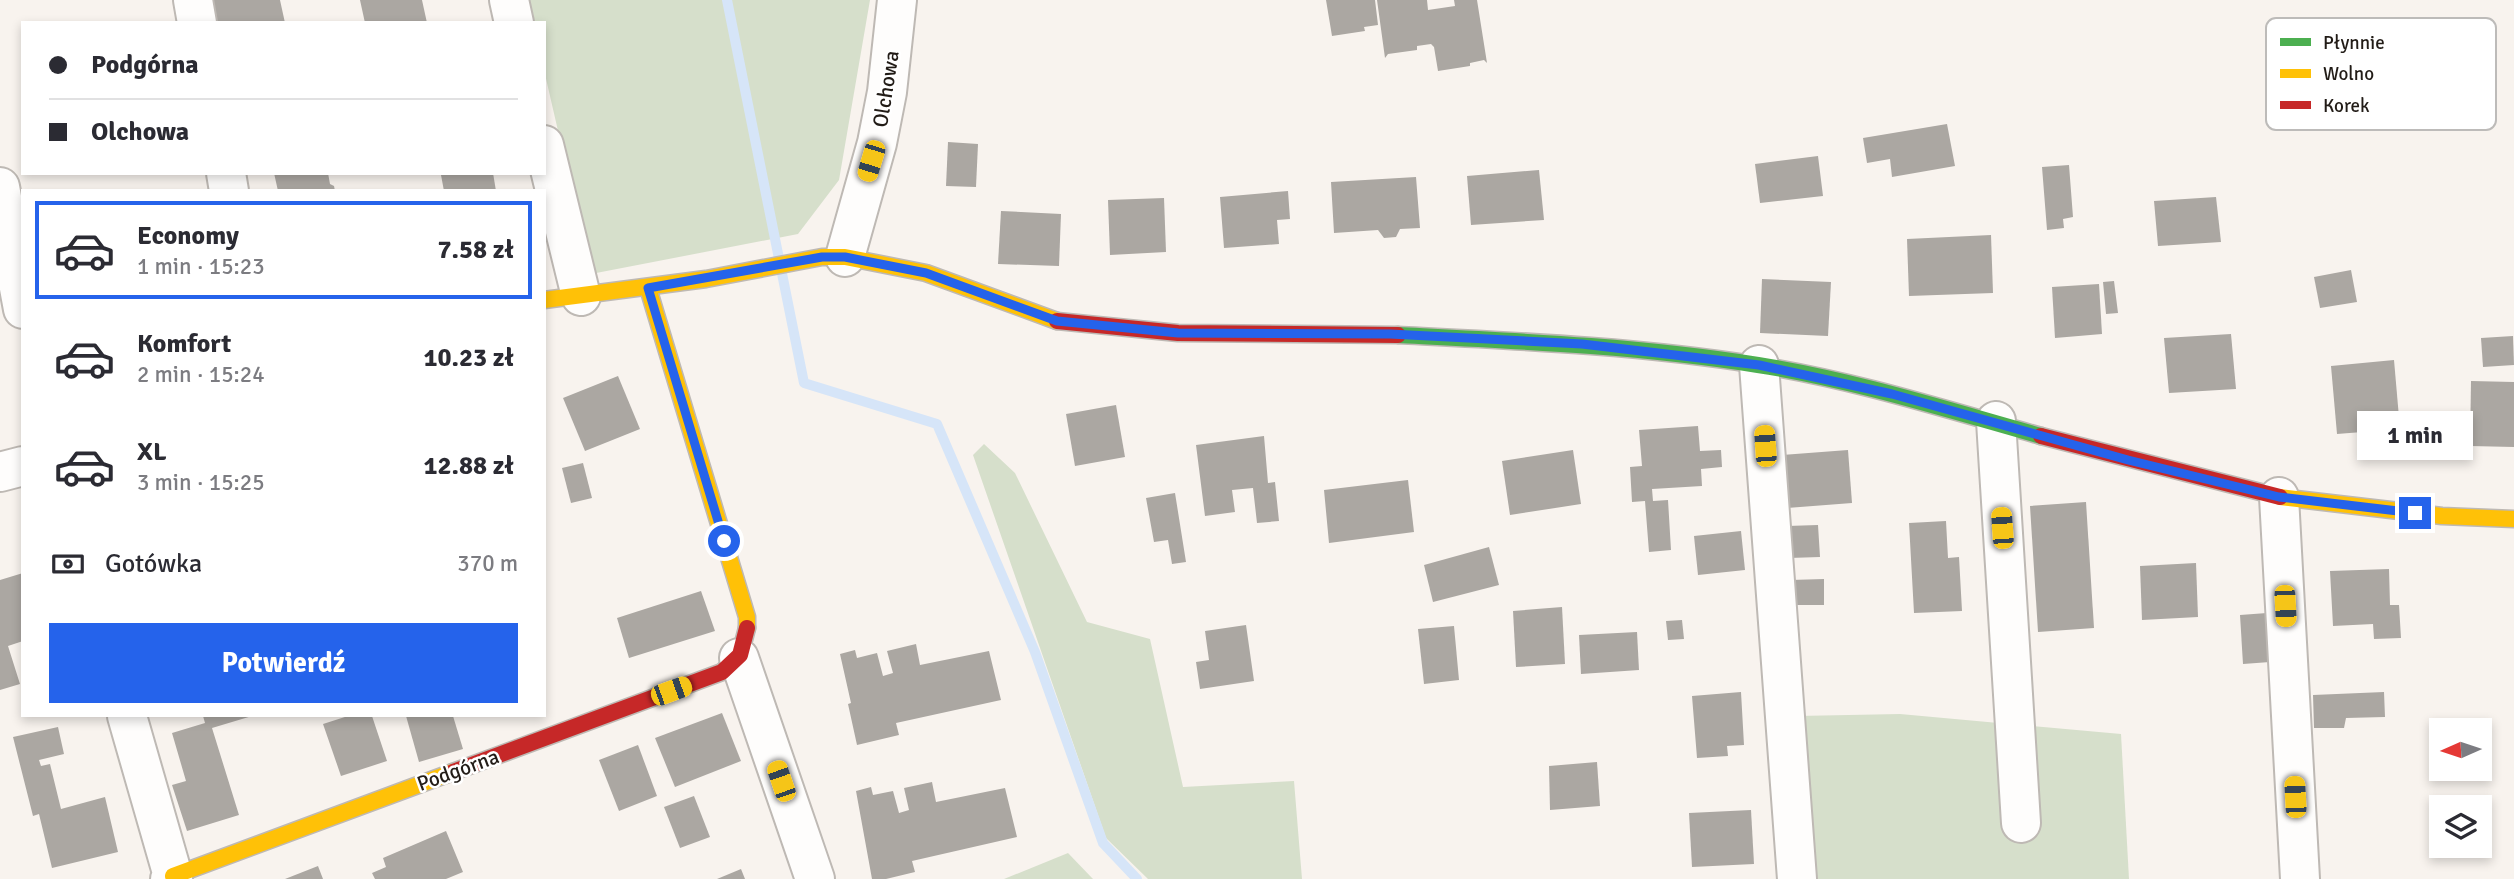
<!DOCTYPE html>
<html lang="pl">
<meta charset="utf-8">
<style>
:root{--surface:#fff;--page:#f7f7f7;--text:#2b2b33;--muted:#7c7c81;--line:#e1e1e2;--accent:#2563eb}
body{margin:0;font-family:Signika,sans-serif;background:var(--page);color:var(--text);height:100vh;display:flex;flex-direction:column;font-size:26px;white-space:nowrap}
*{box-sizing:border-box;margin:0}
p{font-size:23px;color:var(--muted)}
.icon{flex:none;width:38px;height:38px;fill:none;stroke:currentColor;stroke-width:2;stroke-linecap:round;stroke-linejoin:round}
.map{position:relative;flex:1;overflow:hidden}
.drawer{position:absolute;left:21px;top:189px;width:525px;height:528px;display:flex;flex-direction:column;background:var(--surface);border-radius:0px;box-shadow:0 4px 10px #0003}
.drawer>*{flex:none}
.banner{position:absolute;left:21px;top:21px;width:525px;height:154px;border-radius:0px;box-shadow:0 4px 10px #0003;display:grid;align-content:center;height:154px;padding:0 28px;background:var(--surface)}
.needle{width:46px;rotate:267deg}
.fabs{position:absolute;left:2429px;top:718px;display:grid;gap:14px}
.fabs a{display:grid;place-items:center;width:63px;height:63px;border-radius:0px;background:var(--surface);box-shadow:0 4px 10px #0003;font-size:35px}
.end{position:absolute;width:32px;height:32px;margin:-16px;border:9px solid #2563eb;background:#fff;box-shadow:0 0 0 4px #fff}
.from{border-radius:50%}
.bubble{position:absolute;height:49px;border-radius:0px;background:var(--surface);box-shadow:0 4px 10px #0003;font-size:23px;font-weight:700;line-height:49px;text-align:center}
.car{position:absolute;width:21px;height:42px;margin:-21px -10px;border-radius:9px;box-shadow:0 0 5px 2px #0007;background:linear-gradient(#f5c518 24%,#345 0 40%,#f5c518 0 76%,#345 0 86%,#f5c518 0)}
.banner b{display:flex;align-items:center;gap:24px;height:66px;font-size:26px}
.banner b+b{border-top:2px solid var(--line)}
.banner i{width:18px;height:18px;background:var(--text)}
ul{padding:12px 0 0;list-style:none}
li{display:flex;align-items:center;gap:21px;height:98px;margin:0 14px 10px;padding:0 14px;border:4px solid transparent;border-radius:0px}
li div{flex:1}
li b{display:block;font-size:26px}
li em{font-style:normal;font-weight:700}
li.current{border-color:var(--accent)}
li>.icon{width:63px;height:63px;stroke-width:1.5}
.pay{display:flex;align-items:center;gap:18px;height:77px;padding:0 28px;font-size:26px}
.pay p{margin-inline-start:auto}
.primary-button{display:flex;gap:14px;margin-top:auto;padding:14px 28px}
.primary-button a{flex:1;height:80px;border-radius:0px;background:var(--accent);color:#fff;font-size:28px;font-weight:700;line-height:80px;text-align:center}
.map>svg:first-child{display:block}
</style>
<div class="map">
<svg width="2514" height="879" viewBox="0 0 2514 879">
<rect width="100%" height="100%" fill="#f8f3ee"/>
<g fill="#d6dfcb">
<polygon points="528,0 870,0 839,180 798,234 591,274 544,70 544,23 534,23"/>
<polygon points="984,444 1015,473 1087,622 1150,639 1183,787 1294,781 1302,879 1148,879 1106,838 973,455"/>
<polygon points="1900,714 2121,734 2129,879 1809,879 1797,716"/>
<polygon points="1068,853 1093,879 1004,879"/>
</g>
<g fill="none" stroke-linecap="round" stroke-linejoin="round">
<polyline stroke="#d6e5f8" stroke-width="10" points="727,0 804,383 937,424 1035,652 1103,843 1137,879"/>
</g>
<g fill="#aba7a2">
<polygon points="210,0 280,0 285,23 216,23"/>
<polygon points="360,0 422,0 427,23 365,23"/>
<polygon points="1326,0 1375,0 1378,25 1364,27 1365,31 1332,36"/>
<polygon points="1377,0 1427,0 1428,10 1455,6 1454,0 1477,0 1487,63 1484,60 1470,63 1470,66 1438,71 1434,47 1431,44 1417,46 1417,50 1388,54 1385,58"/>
<polygon points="1947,124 1955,166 1892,177 1890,159 1867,163 1863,138"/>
<polygon points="948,142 978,144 976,187 946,186"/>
<polygon points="1818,156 1823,196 1760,203 1755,164"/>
<polygon points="2069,165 2073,217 2063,219 2064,228 2047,230 2042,167"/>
<polygon points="1539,170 1544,220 1471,225 1467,176"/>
<polygon points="274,173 328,173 330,184 334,186 335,191 278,191"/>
<polygon points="448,173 493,173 496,191 444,191 441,175"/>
<polygon points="1416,177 1420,228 1400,229 1396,237 1384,238 1378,230 1334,233 1331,182"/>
<polygon points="1288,191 1290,219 1277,220 1279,244 1224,248 1220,197"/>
<polygon points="2216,197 2221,242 2158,246 2154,201"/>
<polygon points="1164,198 1166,252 1110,255 1108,200"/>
<polygon points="1001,211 1061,214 1059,266 998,264"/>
<polygon points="1991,235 1993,293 1909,296 1907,239"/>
<polygon points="2351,270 2357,302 2320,308 2314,277"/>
<polygon points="1762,279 1831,282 1828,336 1760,333"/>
<polygon points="2114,281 2118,313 2106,314 2103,282"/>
<polygon points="2099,284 2102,334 2055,338 2052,287"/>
<polygon points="2231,334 2236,389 2169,393 2164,338"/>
<polygon points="2513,336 2514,365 2483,367 2481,338"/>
<polygon points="2394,360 2400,429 2337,434 2331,366"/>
<polygon points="618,376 640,429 585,451 563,398"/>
<polygon points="2471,381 2514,382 2514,447 2470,446"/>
<polygon points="1116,405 1125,457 1075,466 1066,414"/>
<polygon points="1698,426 1700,451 1721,450 1722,467 1701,469 1702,486 1652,489 1653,501 1668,500 1671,550 1649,552 1645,501 1632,502 1630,467 1642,466 1639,430"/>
<polygon points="1264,436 1268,483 1275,482 1279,521 1257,523 1253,488 1232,490 1235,512 1205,516 1196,445"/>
<polygon points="1573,450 1581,504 1510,515 1502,461"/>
<polygon points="1848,450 1852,503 1787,508 1782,455"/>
<polygon points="583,463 592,498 571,503 562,468"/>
<polygon points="1408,480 1414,532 1329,543 1324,490"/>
<polygon points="1175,493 1186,562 1172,564 1168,540 1154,542 1146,498"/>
<polygon points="2086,502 2094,628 2038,632 2030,506"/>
<polygon points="1946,521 1948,558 1959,557 1962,611 1914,613 1909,523"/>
<polygon points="1818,525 1820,557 1789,558 1787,526"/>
<polygon points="1741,531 1745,570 1698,575 1694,536"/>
<polygon points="1489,547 1499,585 1433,602 1424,565"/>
<polygon points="2196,563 2198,617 2142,620 2140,566"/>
<polygon points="2389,569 2390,605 2399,605 2401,638 2374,639 2373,624 2333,626 2330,571"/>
<polygon points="23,573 23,641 8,646 20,684 0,690 0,580"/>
<polygon points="1824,579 1824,605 1790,605 1790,580"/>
<polygon points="701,591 715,631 629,658 617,618"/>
<polygon points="1562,607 1565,664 1516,667 1513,611"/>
<polygon points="2267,613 2270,662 2243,664 2240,615"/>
<polygon points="1682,620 1684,639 1668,640 1666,621"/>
<polygon points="1246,625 1254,681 1200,689 1196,662 1209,660 1205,631"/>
<polygon points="1454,626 1459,680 1424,684 1418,629"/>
<polygon points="1637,632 1639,670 1581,674 1579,635"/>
<polygon points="916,644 920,665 989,651 1001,700 896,723 899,735 857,745 848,704 851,703 840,654 855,650 857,658 877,653 883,676 893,673 887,651"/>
<polygon points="1741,692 1744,745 1727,746 1728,756 1697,758 1692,696"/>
<polygon points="2384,692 2385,717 2346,718 2344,728 2314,728 2313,695"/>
<polygon points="722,713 741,761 675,787 655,738"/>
<polygon points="203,716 252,716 212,728 239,815 187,831 172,785 186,781 172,733 205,723"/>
<polygon points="348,716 372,716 387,761 341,776 323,724"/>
<polygon points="406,716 453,716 463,749 419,762"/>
<polygon points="58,727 64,754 39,760 41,766 50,764 61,809 105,797 118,852 52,868 39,814 33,816 13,737"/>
<polygon points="638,745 657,796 619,811 599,760"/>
<polygon points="1597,762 1600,806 1550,810 1549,766"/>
<polygon points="932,782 936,802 1005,788 1017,837 912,861 915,872 886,879 872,879 856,791 871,787 873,795 893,791 899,813 909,810 904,788"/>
<polygon points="694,796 710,837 680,848 664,807"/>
<polygon points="1751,810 1754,864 1692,867 1689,813"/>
<polygon points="446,831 463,872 446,879 375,879 372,873 386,867 383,858"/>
<polygon points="318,866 323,879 285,879"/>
<polygon points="741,869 745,879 717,879"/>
</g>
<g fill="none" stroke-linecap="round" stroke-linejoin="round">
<g stroke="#beb9b4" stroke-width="42">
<g id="street">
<polyline points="193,0 197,23"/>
<polyline points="509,0 514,23"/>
<polyline points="544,145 581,296"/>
<polyline points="226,173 229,191"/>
<polyline points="0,187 23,309"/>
<polyline points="845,257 877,143 887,92 897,0"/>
<polyline points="1759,365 1797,879"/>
<polyline points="1996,421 2021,823"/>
<polyline points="0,472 23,466"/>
<polyline points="2279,497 2300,879"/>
<polyline points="739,658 815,879"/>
<polyline points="127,716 173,876 170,879"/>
</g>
</g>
<g stroke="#beb9b4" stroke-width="19">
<path id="fast" d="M1398 335C1518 341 1639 346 1758 365 1854 380 1948 410 2041 436"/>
</g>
<g stroke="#beb9b4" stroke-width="19">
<g id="slow">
<polyline points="648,288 747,617 747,628"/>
<polyline points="544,300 706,279 822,257 845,257 926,273 1057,321"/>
<polyline points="2280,497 2442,516 2514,519"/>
<polyline points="173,876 453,772"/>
</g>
</g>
<g stroke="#beb9b4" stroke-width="19">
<g id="jam">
<polyline points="1057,321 1178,333 1398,335"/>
<polyline points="2041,436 2280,497"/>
<polyline points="453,772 722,672 740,655 747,628"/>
</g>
</g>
<use href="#street" stroke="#fefdfc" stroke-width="38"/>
<use href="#fast" stroke="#4caf50" stroke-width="16"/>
<use href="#slow" stroke="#ffc107" stroke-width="16"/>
<use href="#jam" stroke="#c62828" stroke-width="16"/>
</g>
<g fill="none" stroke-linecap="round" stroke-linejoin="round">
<polyline stroke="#2563eb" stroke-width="9" points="724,541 648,288 822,257 845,257 926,273 1057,321 1178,333 1390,334 1582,344 1759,365 1892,394 2128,460 2279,497 2415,513"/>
</g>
<g text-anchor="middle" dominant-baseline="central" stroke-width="5" stroke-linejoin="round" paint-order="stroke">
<g font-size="21" fill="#221c17" stroke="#fff">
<text transform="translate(886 89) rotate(-81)">Olchowa</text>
<text transform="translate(458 770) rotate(-20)">Podgórna</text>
</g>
</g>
<rect x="2266" y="18" width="230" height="112" rx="10" fill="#fff" stroke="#bdbbb9" stroke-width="2"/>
<rect x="2280" y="38" width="31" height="8" fill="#4caf50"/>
<rect x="2280" y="69" width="31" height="9" fill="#ffc107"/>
<rect x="2280" y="101" width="31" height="8" fill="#c62828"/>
<g font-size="19" fill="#221c17">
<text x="2323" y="49">Płynnie</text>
<text x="2323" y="80">Wolno</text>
<text x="2323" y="112">Korek</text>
</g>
</svg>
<div class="fabs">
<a><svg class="needle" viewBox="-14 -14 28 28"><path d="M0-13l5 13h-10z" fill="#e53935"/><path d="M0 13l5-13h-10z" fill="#7c7c81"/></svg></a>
<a><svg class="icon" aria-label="layers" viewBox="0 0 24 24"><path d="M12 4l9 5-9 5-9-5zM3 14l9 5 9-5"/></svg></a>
</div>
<i class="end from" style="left:724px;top:541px"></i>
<i class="end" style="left:2415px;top:513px"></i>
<div class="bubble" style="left:2357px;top:411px;width:116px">1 min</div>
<i class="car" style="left:871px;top:161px;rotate:197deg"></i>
<i class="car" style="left:1765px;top:446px;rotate:356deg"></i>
<i class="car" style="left:2002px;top:528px;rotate:356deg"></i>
<i class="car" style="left:2285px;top:606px;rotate:177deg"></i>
<i class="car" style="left:671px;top:691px;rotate:70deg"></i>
<i class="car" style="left:781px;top:781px;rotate:341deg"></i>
<i class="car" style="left:2295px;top:797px;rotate:357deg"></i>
<div class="banner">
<b><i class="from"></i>Podgórna</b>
<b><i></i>Olchowa</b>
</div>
<section class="drawer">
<ul>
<li class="current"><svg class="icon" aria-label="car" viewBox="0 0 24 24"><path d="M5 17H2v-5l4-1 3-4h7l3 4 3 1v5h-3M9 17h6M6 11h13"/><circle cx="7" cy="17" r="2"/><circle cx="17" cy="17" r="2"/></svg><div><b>Economy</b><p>1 min · 15:23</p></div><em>7.58 zł</em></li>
<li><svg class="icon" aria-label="car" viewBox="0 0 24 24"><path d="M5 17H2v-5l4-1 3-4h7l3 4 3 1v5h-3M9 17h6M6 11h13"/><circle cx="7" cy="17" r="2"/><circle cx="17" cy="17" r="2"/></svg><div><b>Komfort</b><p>2 min · 15:24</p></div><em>10.23 zł</em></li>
<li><svg class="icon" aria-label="car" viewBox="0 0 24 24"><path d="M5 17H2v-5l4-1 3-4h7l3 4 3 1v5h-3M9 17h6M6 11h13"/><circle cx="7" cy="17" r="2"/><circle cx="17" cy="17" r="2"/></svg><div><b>XL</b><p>3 min · 15:25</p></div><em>12.88 zł</em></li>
</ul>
<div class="pay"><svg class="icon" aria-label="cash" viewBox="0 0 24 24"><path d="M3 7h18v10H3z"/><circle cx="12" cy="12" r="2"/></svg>Gotówka<p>370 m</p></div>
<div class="primary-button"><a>Potwierdź</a></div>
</section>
</div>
